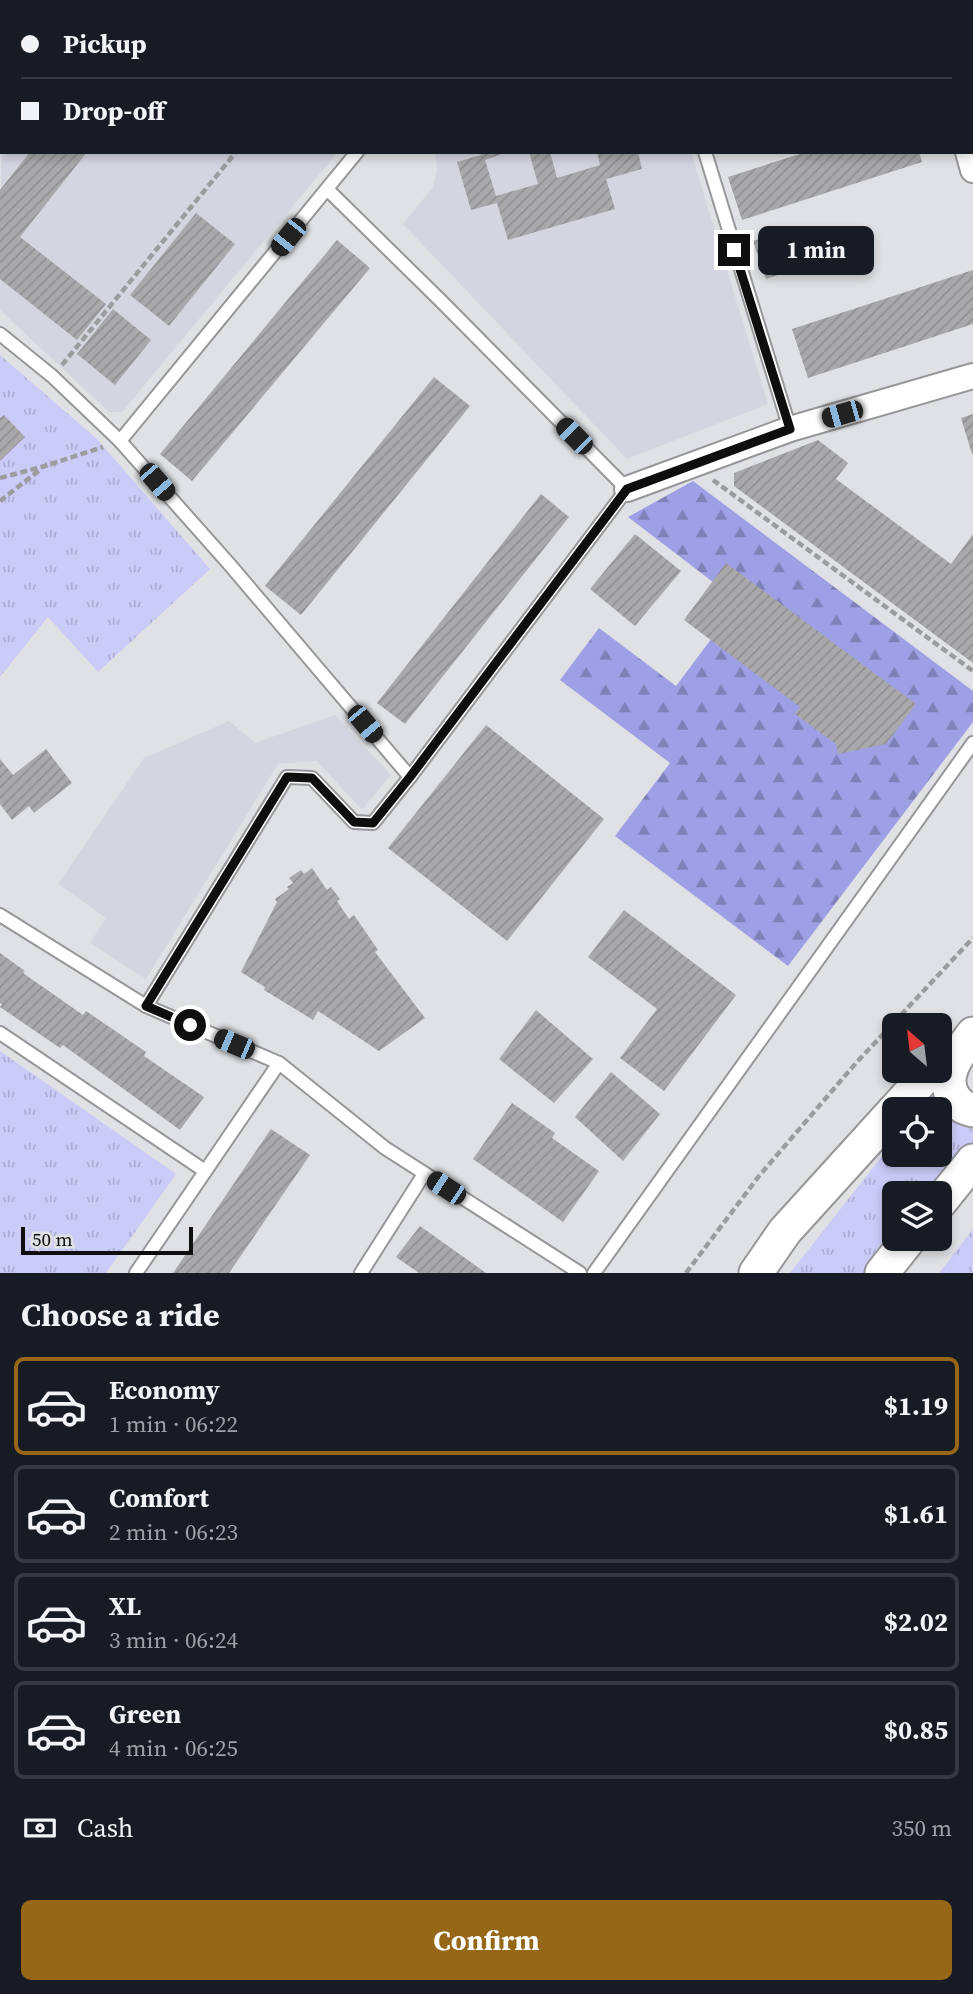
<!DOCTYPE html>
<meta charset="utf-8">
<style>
:root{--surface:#171b24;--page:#20242c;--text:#f1f3f6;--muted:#9ea1a6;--line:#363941;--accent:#966717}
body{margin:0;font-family:"Source Serif 4",serif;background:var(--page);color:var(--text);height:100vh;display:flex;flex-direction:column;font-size:26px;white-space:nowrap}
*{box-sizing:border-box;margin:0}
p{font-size:23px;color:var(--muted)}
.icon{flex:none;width:38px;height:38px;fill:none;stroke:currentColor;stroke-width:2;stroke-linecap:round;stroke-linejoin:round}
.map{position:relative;height:1273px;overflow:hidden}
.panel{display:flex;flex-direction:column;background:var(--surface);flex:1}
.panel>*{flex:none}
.top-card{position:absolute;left:0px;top:0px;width:973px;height:154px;box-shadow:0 4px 10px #0003;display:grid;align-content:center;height:154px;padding:0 21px;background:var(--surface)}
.needle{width:46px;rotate:332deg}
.buttons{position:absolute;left:882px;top:1013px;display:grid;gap:14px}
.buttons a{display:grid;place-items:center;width:70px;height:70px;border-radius:10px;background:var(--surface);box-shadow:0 4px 10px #0003;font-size:35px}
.scale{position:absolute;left:21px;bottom:18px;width:172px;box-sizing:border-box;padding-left:7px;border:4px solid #0e0e0f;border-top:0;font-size:19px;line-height:24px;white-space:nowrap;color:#0e0e0f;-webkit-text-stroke:5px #e0e1e4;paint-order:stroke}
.end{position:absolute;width:32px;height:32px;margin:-16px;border:9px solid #0e0e0f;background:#fff;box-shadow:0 0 0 4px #fff}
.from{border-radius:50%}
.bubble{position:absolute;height:49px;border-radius:10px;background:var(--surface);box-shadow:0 4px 10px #0003;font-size:23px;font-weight:700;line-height:49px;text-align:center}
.car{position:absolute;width:21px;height:42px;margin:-21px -10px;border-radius:9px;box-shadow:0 0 5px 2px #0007;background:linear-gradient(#222 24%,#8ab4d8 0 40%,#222 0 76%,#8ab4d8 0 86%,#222 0)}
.top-card b{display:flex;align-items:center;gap:24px;height:66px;font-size:26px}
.top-card b+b{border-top:2px solid var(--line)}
.top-card i{width:18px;height:18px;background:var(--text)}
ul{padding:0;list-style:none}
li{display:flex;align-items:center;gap:21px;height:98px;margin:0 14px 10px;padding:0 7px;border:4px solid var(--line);border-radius:10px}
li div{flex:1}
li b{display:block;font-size:26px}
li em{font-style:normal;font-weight:700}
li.selected{border-color:var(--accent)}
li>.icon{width:63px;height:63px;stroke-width:1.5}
h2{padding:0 21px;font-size:32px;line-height:84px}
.pay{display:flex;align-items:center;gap:18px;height:77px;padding:0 21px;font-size:26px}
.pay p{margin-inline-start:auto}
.button{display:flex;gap:14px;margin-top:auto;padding:14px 21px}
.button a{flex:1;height:80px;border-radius:10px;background:var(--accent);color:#fff;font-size:28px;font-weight:700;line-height:80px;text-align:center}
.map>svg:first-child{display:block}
</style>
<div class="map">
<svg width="973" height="1273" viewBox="0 0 973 1273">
<defs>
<pattern id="grass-tufts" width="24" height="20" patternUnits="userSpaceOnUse" patternTransform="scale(1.75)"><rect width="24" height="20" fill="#cbcbf8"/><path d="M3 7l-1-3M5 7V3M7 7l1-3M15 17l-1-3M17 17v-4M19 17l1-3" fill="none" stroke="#adadd3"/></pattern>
<pattern id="forest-firs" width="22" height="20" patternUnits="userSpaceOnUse" patternTransform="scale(1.75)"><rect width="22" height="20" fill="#9f9fe6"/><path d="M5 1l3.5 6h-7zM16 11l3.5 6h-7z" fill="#8080b9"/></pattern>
<pattern id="building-hatch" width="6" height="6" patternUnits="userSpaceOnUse" patternTransform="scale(1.75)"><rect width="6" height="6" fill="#a9a9ac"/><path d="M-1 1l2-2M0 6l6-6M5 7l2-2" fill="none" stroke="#909093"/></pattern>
</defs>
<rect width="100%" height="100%" fill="#e0e1e4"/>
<g fill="#d5d5e0">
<polygon points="75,0 455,0 73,2"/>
<polygon points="2,91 2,152 338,152 122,412 109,412 0,310"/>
<polygon points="435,152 691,152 768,404 627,459 403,224 433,187 437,170"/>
<polygon points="335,715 391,775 362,810 317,761 278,764 146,979 90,943 106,918 58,884 144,758 229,721 255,743"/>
</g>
<g fill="url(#grass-tufts)">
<polygon points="0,355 97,439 210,569 98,672 48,617 0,677"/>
<polygon points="0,1051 176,1174 106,1273 0,1273"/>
<path d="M939 1089C941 1112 950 1125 973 1129V1148L933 1193 894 1194V1239L868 1273H790L894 1141V1155H940V1110L921 1109Z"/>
<polygon points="973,1229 973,1273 939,1273"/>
</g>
<polygon fill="url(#forest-firs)" points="693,481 973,691 973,722 788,966 615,836 670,763 560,680 599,628 676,686 739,602 628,517"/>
<g fill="url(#building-hatch)">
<polygon points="30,152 87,152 20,237 106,304 77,340 0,279 0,190"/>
<polygon points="480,152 508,152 485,160 496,196 538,184 529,152 550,152 557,178 600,165 597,152 638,152 642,169 606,179 615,209 508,240 497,203 471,210 457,162 481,155"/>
<polygon points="806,152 919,152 922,162 742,220 728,177"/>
<polygon points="196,213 235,244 169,326 130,295"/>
<polygon points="766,237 778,275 766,279 753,241"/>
<polygon points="337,240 370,268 192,481 160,454"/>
<polygon points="973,270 973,324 808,378 792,329"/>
<polygon points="113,309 151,340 115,385 77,354"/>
<polygon points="434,377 470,406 301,615 265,586"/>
<polygon points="973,414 973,454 972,454 961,418"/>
<polygon points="4,415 25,437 0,461 0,418"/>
<polygon points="818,440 848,463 836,479 951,564 973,534 973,663 734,486 734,473"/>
<polygon points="541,494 569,517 405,724 377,703"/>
<polygon points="635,534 681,571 635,626 590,589"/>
<polygon points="726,563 916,704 886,744 838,754 836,744 795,714 800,707 684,620"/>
<polygon points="486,725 604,819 507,941 388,848"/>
<polygon points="46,749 72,783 34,813 29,806 12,820 0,804 0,759 13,775"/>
<polygon points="312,868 327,890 331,887 340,899 337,901 349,919 354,915 378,950 375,952 425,1018 379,1051 318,1011 313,1020 264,990 265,987 241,972 277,902 275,899 289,889 287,887 293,883 289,878 301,870 304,874"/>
<polygon points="624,910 736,995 664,1091 620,1058 657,1009 588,957"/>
<polygon points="0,953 25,971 23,973 83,1015 86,1011 146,1052 144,1056 204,1097 180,1130 63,1045 60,1048 0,1007 2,1005 0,1003"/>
<polygon points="536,1010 593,1059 554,1103 499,1059"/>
<polygon points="611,1072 660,1114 623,1161 575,1117"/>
<polygon points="512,1103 555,1133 552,1138 599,1171 563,1222 473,1159"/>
<polygon points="271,1129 310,1155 229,1273 173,1273"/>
<polygon points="420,1226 486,1273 419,1273 396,1257"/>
</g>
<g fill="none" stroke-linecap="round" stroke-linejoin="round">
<g stroke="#97979a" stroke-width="16">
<g id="service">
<polyline points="656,0 656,2"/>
<polyline points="57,2 59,0"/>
<polyline points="475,2 476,0"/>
<polyline points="0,73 2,70"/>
<polyline points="705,152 790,429"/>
<polyline points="0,334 52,376 120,441 230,565 410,777"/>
<polyline points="120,441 357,152"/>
<polyline points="0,915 146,1006 279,1063 385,1148 580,1273"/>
<polyline points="146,1006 287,777 312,778 354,822 373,823 410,777 627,489 441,301 327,189"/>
<polyline points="0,1033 205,1171"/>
<polyline points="136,1273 279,1063"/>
<polyline points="361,1273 424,1174"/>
<polyline points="594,1273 973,743"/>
</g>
</g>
<g stroke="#97979a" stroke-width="28">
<g id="minor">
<polyline points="920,0 920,2"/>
<polyline points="968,152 973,170"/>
<polyline points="627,489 790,429 973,376"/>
</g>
</g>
<g stroke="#97979a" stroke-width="37">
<g id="secondary">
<path d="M973 1034C960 1052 938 1077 955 1099 960 1106 965 1108 973 1110"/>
<polyline points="895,1110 930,1071"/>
<polyline points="940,1202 973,1161"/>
<polyline points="756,1273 785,1231 894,1111"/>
<polyline points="882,1273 909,1239"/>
</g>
</g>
<g stroke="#9b9c9e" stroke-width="4.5" stroke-dasharray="7 3.5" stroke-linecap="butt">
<polyline points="62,365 236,152"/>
<polyline points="0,478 45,466 103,447"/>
<polyline points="713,480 973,671"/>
<polyline points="0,501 41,469"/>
<polyline points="686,1273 759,1176 856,1063 973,938"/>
</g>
<use href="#service" stroke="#fff" stroke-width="12"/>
<use href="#minor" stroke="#fff" stroke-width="24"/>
<use href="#secondary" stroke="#fff" stroke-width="33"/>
</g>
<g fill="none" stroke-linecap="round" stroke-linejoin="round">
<polyline stroke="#0e0e0f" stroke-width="9" points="190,1025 146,1006 287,777 312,778 354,822 373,823 410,777 627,489 790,429 734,250"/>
</g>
</svg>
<div class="buttons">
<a><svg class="needle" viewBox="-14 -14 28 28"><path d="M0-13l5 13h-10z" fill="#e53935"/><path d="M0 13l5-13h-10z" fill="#9ea1a6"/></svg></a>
<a><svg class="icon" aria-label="locate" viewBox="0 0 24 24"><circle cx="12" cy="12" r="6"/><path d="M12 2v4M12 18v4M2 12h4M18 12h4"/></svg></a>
<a><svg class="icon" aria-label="layers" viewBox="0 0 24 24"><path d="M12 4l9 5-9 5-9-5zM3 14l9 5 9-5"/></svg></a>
</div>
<div class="scale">50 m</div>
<i class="end from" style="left:190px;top:1025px"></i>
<i class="end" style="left:734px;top:250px"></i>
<div class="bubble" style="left:758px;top:226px;width:116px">1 min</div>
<i class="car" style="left:288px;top:237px;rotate:219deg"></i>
<i class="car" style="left:842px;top:414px;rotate:254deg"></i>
<i class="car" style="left:574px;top:436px;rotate:315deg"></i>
<i class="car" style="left:157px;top:482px;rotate:139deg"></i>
<i class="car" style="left:365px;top:724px;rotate:140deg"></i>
<i class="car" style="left:234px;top:1044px;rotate:293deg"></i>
<i class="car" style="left:446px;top:1188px;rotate:303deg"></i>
<div class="top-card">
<b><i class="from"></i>Pickup</b>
<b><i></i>Drop-off</b>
</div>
</div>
<section class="panel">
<h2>Choose a ride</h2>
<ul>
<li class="selected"><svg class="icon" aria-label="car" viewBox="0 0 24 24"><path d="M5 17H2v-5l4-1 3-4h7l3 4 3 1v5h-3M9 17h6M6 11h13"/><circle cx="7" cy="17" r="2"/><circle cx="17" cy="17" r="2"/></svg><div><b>Economy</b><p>1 min · 06:22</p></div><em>$1.19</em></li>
<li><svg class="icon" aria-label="car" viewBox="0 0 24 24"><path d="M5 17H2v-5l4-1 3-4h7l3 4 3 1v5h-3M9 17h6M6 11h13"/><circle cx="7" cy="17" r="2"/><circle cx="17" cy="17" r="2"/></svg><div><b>Comfort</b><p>2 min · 06:23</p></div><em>$1.61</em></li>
<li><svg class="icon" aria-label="car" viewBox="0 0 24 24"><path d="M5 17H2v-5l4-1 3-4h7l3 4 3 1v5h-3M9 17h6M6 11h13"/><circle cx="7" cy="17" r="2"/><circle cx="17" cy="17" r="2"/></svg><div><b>XL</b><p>3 min · 06:24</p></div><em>$2.02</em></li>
<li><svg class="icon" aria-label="car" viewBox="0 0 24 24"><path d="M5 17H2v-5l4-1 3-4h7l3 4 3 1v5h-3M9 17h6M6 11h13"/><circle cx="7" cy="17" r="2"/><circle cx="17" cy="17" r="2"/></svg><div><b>Green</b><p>4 min · 06:25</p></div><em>$0.85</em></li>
</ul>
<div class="pay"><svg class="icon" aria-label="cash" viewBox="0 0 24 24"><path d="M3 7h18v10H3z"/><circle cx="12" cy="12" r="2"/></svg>Cash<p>350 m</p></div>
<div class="button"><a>Confirm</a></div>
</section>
